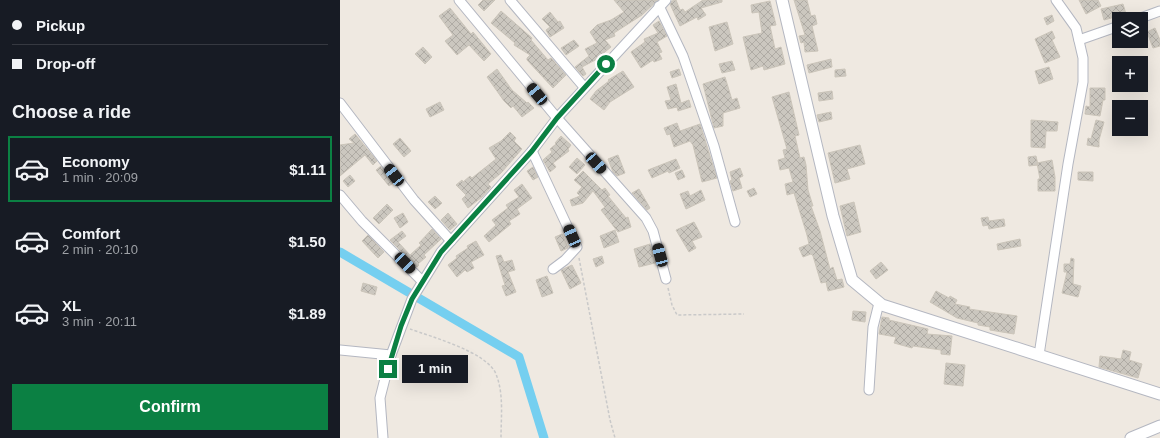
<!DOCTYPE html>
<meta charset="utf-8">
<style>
:root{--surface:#171b24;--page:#20242c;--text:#f1f3f6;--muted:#9ea1a6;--line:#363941;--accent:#0b8043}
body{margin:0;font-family:Helvetica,sans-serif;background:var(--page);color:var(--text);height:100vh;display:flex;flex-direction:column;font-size:15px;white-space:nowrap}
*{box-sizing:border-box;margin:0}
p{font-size:13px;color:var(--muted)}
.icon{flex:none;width:22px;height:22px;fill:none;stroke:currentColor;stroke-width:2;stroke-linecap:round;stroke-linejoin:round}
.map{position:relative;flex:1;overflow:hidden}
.details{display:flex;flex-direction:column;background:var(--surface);width:340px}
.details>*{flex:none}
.hud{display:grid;align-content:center;height:88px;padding:0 12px;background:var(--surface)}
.buttons{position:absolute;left:772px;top:12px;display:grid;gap:8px}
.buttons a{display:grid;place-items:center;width:36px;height:36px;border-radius:0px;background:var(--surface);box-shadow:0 4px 16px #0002;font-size:20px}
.end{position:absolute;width:18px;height:18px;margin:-9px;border:5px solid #0b8043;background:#fff;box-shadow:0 0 0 2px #fff}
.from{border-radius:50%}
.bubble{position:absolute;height:28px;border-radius:0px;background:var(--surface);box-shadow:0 4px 16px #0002;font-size:13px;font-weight:600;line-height:28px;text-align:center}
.car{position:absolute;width:12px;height:24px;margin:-12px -6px;border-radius:5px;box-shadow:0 0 3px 1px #0007;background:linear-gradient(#222 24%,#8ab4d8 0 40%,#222 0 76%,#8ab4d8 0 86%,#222 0)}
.hud b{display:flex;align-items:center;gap:14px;height:38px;font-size:15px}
.hud b+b{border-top:1px solid var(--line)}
.hud i{width:10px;height:10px;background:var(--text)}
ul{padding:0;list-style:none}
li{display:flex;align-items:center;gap:12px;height:66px;margin:0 8px 6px;padding:0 4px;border:2px solid transparent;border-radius:0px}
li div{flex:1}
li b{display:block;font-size:15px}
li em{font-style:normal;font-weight:600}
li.on{border-color:var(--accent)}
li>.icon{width:36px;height:36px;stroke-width:1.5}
h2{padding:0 12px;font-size:18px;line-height:48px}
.primary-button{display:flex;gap:8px;margin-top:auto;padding:8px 12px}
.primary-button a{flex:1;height:46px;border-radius:0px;background:var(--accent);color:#fff;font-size:16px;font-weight:600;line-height:46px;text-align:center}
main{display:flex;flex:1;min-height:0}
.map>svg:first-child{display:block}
</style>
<main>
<section class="details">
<div class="hud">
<b><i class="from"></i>Pickup</b>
<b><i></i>Drop-off</b>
</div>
<h2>Choose a ride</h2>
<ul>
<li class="on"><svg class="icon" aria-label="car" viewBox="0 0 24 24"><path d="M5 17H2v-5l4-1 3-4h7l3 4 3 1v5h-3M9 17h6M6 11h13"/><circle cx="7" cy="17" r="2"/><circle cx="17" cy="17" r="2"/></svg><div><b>Economy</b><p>1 min · 20:09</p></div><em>$1.11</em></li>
<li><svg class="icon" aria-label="car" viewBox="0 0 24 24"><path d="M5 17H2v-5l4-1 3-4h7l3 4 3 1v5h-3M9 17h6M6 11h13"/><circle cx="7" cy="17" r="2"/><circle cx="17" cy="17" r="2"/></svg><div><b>Comfort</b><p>2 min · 20:10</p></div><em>$1.50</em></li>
<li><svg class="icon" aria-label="car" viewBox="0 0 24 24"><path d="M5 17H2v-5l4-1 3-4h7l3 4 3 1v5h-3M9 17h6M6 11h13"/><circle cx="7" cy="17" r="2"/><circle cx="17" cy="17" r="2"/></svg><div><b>XL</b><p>3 min · 20:11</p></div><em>$1.89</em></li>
</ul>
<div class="primary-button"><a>Confirm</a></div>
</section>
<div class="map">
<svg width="820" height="438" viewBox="0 0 820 438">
<defs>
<pattern id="building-cross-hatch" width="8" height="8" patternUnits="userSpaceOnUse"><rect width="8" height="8" fill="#cbc7bf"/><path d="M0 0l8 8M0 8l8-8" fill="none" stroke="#afaba4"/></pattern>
</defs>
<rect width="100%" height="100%" fill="#efe9e1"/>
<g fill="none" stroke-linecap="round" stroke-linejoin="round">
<polyline stroke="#75cff0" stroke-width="9" points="0,252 179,357 204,438"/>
</g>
<g fill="url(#building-cross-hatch)" stroke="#cbc5ba">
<polygon points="143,0 155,0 144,11 138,5"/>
<polygon points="274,0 318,0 302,15 274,33 275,36 265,40 271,47 260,56 261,57 242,67 246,74 243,76 235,67 249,56 245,49 257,43 250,32 257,25 271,20 284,12"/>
<polygon points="336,0 340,10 343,9 345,12 363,0 382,0 382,2 361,8 366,15 358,20 357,17 340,26 330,4 332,1"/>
<polygon points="454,0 467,0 471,16 475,15 477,24 472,26 478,51 465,52 464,42 461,43 459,36 465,35"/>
<polygon points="739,0 758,0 761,6 746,14"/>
<polygon points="430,1 436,25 430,26 435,49 441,47 445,64 424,70 423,66 411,70 403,37 422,33 419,12 412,13 411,5"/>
<polygon points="783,4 786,14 764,20 761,9"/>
<polygon points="110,8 131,34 133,32 151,54 144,61 129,45 117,55 105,41 113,35 99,16"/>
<polygon points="161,11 192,38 191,40 208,60 211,58 226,75 213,88 187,60 187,58 190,55 174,45 175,43 151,23"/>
<polygon points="210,12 218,22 220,21 224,28 210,37 206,30 210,27 202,19"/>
<polygon points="712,15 714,21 707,25 704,18"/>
<polygon points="319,21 327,36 317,42 322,52 319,53 322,59 314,62 313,60 301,68 291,52 305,42 304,39 318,33 313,25"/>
<polygon points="387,22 393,44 375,51 369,27"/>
<polygon points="815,28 820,40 820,46 813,48 807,32"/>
<polygon points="712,31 715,38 712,40 720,57 705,63 695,39"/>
<polygon points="234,40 239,46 226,55 221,48"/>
<polygon points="83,47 92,57 85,64 75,54"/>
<polygon points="491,59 492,67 469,73 467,65"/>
<polygon points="392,61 395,70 382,73 379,64"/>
<polygon points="709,67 713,79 699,84 695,71"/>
<polygon points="157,69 172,90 187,103 188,102 194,108 182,117 173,106 171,108 164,101 147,77"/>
<polygon points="339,69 341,75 332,78 330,72"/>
<polygon points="505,69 506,76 495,77 495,70"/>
<polygon points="283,71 294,87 270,102 264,110 250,99 256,91 269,81 268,80"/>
<polygon points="385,77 392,100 397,98 400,108 383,113 383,126 374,128 363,84"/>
<polygon points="336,84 341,103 349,100 351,107 338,111 337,107 328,109 325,101 331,100 327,87"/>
<polygon points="750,88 765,88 765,100 763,100 760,116 745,114 746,106 750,107"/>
<polygon points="492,91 493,99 479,101 478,93"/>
<polygon points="449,92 459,135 455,136 460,158 464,157 466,165 468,190 473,206 471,206 480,231 490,269 493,267 497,280 502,279 504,287 488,291 486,282 481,283 473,256 471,254 463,257 459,248 469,244 467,235 454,193 447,195 445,184 453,182 449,168 440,170 438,160 445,158 443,150 447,149 432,97"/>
<polygon points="100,102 104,110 90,117 86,109"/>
<polygon points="491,112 492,119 479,122 477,115"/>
<polygon points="691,120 718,122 717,131 706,131 705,148 691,147"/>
<polygon points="756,120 764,122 759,140 759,147 747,145 748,138 751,139"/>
<polygon points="337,123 340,131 360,124 377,178 362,182 353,145 350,141 334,147 330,134 327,135 324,128"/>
<polygon points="170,132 176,138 174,141 182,149 161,173 148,184 151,187 142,197 128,208 122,199 126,195 116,185 122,180 123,182 130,176 132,178 156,159 149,148 161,141"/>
<polygon points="15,134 37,161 33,165 25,155 0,176 0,145 14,143 9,139"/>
<polygon points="221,136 231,145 228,149 229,151 213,163 216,167 210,172 203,160 212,152 210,149 216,144 215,143"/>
<polygon points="60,138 71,151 64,157 53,144"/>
<polygon points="520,145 525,164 507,169 510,179 495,183 488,153"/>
<polygon points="278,155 285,173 277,176 273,172 268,159"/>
<polygon points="696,156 698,165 689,166 688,157"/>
<polygon points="237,158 245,165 237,174 229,167"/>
<polygon points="336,159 340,168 329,173 328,171 312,178 308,170"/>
<polygon points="712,160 715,177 715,191 698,191 698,179 700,179 697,163"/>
<polygon points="41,166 53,183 49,186 36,170"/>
<polygon points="193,167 198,177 193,180 187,171"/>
<polygon points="400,168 403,176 399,178 402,188 393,191 390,181 392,180 390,172"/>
<polygon points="342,170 345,177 338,180 335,173"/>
<polygon points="243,171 262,190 265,188 270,195 268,196 286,218 288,217 291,227 278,232 261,210 265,207 253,191 243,203 232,206 230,200 240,196 237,193 242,187 234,180"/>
<polygon points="738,172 753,172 753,181 738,180"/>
<polygon points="10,175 15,181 8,187 3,181"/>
<polygon points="182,184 192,198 177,209 180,214 169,221 171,224 149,242 144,236 156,225 152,220 168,208 166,205 179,197 174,190"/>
<polygon points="414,188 417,194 410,197 407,191"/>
<polygon points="299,189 310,208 307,210 292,193"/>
<polygon points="361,190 365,200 346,209 340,194 348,191 350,196"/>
<polygon points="95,196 102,203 95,209 88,202"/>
<polygon points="514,202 521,232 507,236 500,206"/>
<polygon points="47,204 53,210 39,224 33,218"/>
<polygon points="63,213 68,222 60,228 54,218"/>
<polygon points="108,213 117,224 110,230 101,220"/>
<polygon points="648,217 649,221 664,219 665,226 649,229 648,225 643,226 641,218"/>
<polygon points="354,222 362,237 352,241 356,248 349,252 336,230"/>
<polygon points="92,229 101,239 84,255 86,257 78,264 79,265 77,267 50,240 62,231 66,236 58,242 70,255 81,245 79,243"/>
<polygon points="275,230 279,242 264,248 260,236"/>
<polygon points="222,234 228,248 221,251 215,237"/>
<polygon points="28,235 44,252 38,258 22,241"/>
<polygon points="680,239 681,246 658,250 657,244"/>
<polygon points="136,241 144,255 131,262 134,268 127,272 125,270 117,277 108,265 117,258 116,256 128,248 127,246"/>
<polygon points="310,244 315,263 299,267 294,249"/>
<polygon points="161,255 164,262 172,260 175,270 168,272 176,292 166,296 162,286 165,285 156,256"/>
<polygon points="262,256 264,263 256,267 253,259"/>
<polygon points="731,258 734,259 733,284 741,286 738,297 722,293 727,272 724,272 724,264 730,264"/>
<polygon points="541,262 548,270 536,279 530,271"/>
<polygon points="232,265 241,283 230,289 221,270"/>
<polygon points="207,276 213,293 202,297 196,280"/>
<polygon points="23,283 37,287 35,295 21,291"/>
<polygon points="596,291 609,298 610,296 617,300 615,304 630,307 629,309 677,316 674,334 650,330 650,327 638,325 638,323 617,318 590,302"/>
<polygon points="513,311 526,312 525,322 512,320"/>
<polygon points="542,317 549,318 549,320 588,329 587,334 612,336 610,355 601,354 601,350 573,346 572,348 554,343 556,337 539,334"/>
<polygon points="783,350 791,352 789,360 802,364 798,378 759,367 760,356 781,359"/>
<polygon points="606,363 625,365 623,386 604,384"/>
</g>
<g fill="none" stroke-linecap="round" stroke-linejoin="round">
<g stroke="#b4b7c1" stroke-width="11">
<g id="minor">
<polyline points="119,0 217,118 306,218 313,231 326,279"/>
<polyline points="170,0 244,87"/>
<polyline points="319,6 343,56 374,146 395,222"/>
<polyline points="798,19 820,11"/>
<polyline points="739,40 779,26"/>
<polyline points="0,103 74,200 111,241"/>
<polyline points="192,151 237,247 225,260 213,269"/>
<polyline points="0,195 22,221 82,281"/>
<polyline points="0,350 51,355"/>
<polyline points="699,355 728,164 743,82 743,58 736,28 716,0"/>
<polyline points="529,390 533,327 539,303"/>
<polyline points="43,438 40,398 51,355 72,299 101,252 192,151 217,118 326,0"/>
</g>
</g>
<g stroke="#b4b7c1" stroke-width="13">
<g id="tertiary">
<polyline points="442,0 493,216 512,280 542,305 820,394"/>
<polyline points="791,438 820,426"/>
</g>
</g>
<g stroke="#c9c9c9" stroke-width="1.5" stroke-dasharray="3 2" stroke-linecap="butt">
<polyline points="239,258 270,420 275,438"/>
<polyline points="328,288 332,305 337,315 404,314"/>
<path d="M70 329C92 337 147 352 156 374 164 394 161 417 161 438"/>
</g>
<use href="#minor" stroke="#fff" stroke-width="9"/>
<use href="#tertiary" stroke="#fff" stroke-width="11"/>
</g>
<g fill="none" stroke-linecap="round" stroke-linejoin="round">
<polyline stroke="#0b8043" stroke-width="5" points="48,369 61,326 72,299 101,252 192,151 217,118 266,64"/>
</g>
</svg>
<div class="buttons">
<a><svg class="icon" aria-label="layers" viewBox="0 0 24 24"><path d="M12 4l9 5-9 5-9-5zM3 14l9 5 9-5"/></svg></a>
<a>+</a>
<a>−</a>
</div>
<i class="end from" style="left:266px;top:64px"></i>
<i class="end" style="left:48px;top:369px"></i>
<div class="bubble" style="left:62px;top:355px;width:66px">1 min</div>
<i class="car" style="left:197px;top:94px;rotate:320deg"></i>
<i class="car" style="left:256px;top:163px;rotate:138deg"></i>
<i class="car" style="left:54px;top:175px;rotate:322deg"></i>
<i class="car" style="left:232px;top:236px;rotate:336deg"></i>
<i class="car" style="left:320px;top:255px;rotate:345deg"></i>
<i class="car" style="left:65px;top:263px;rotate:136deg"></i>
</div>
</main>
